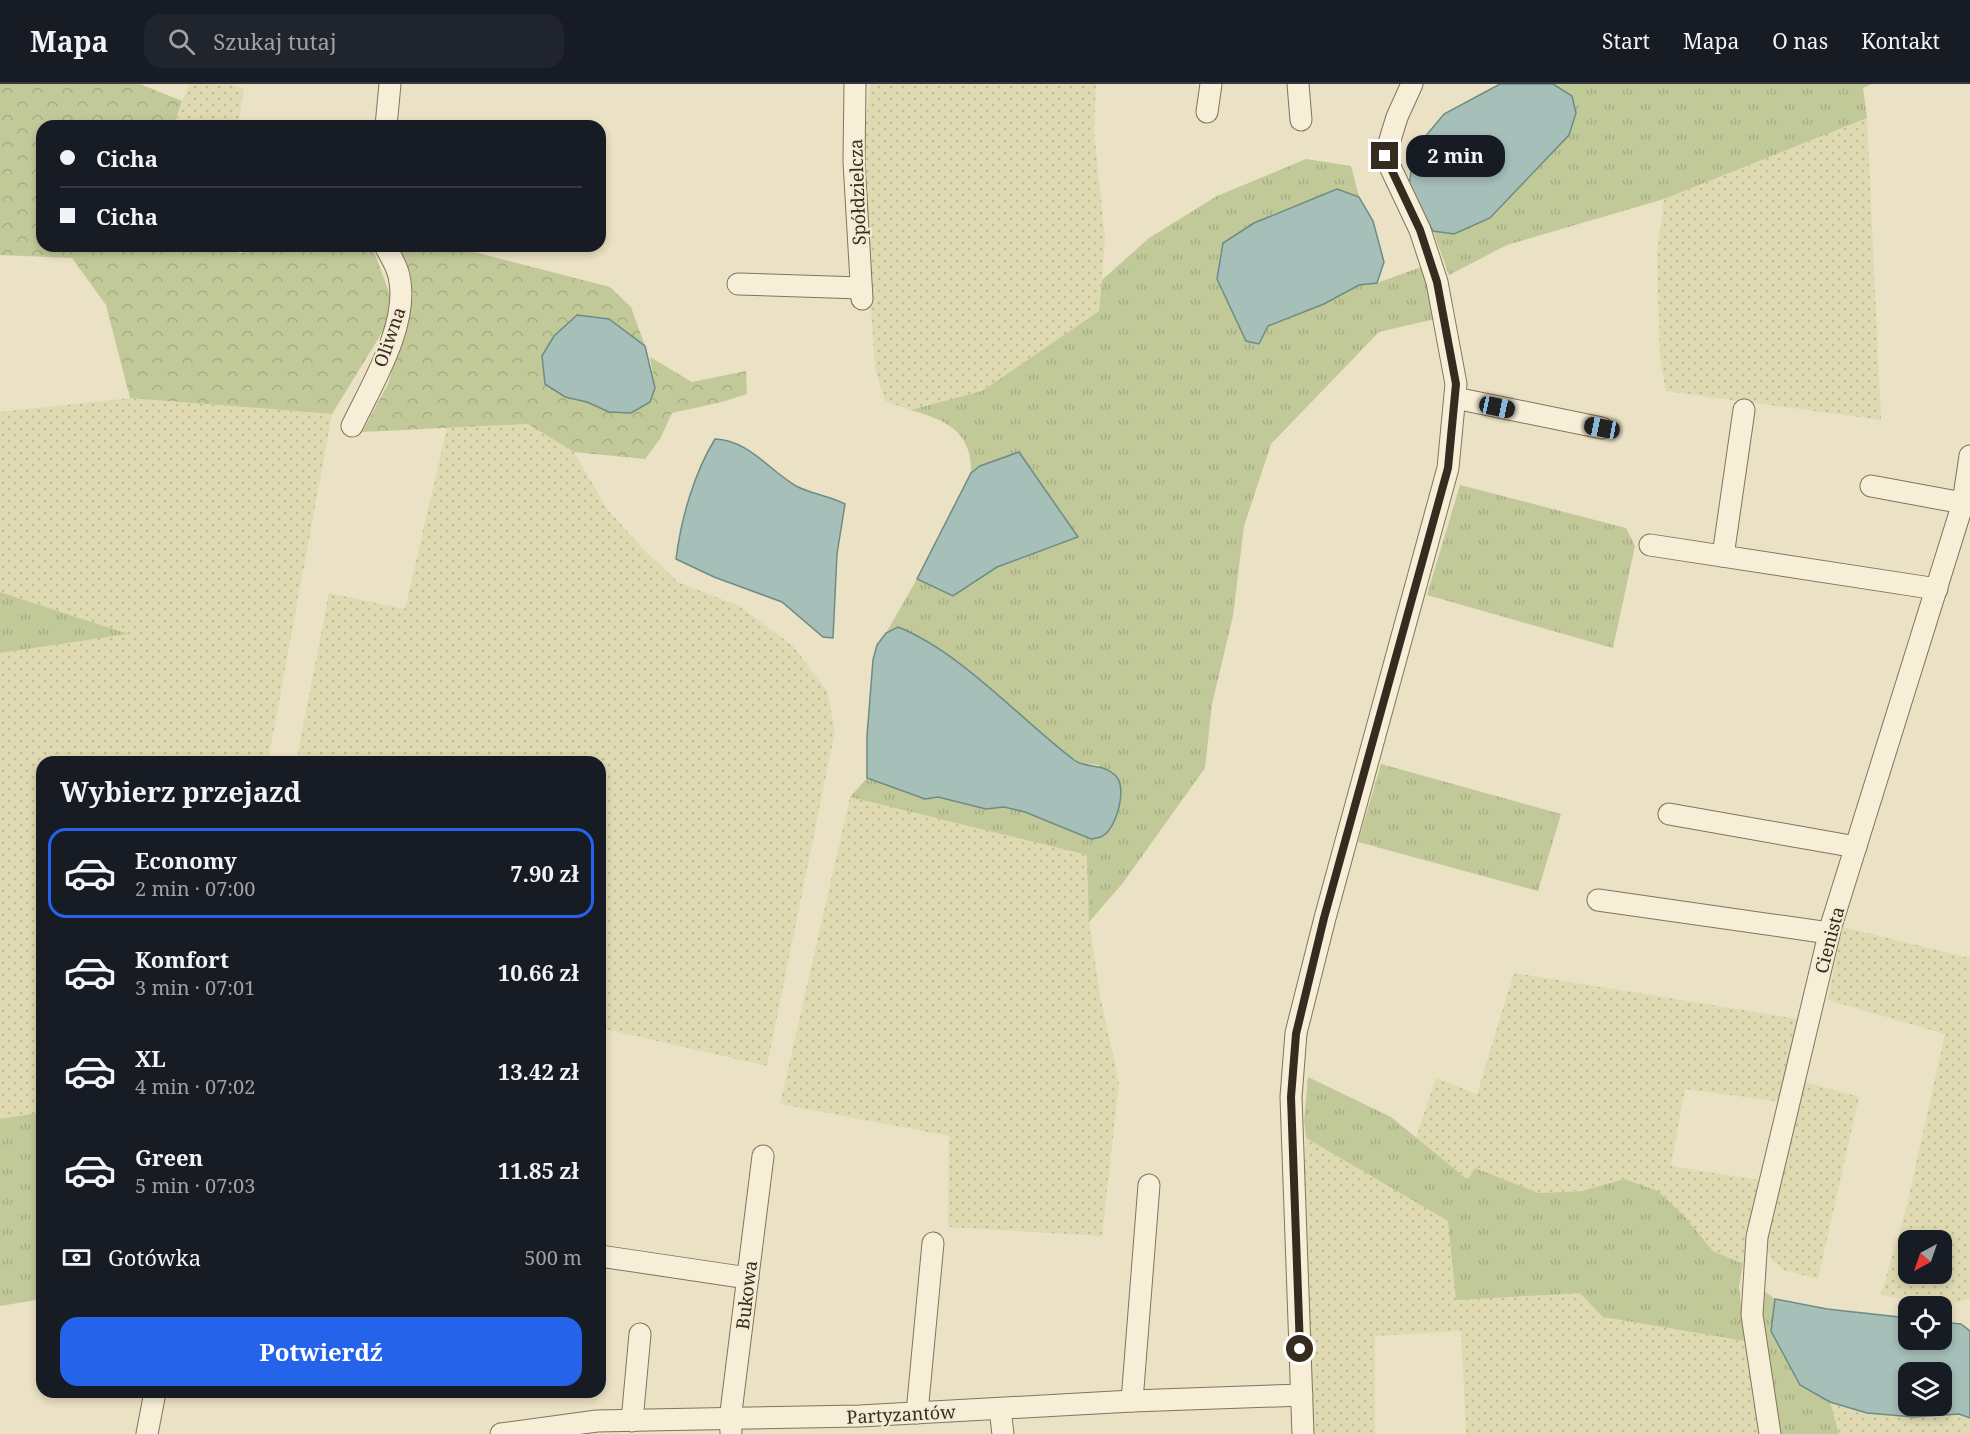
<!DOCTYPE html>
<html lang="pl">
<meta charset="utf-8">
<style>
:root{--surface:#171b24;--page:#20242c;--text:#f1f3f6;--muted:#9ea1a6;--line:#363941;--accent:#2563eb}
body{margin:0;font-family:"Noto Serif",serif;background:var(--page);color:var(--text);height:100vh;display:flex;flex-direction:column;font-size:22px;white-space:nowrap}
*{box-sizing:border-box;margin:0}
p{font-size:20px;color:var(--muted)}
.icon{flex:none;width:33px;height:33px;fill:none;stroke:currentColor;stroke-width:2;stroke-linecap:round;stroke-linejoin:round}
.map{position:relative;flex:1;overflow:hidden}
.panel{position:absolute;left:36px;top:672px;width:570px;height:642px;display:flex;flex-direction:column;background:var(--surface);border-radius:18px;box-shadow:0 3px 9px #0003}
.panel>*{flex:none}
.hud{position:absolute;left:36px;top:36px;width:570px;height:132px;border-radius:18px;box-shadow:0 3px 9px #0003;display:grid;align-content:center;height:132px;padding:0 24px;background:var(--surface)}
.needle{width:39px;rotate:220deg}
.buttons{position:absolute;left:1898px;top:1146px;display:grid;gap:12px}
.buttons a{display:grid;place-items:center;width:54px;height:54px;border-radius:12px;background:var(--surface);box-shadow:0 3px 9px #0003;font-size:30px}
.end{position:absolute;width:27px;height:27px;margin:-14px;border:8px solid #362b1f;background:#fff;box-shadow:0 0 0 3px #fff}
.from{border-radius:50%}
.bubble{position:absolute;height:42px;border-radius:18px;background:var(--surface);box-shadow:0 3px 9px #0003;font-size:20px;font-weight:700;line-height:42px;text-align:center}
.car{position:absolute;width:18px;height:36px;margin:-18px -9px;border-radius:8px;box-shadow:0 0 4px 2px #0007;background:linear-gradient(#222 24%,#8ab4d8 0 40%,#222 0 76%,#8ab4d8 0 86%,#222 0)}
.hud b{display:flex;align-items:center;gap:21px;height:57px;font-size:22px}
.hud b+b{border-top:2px solid var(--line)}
.hud i{width:15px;height:15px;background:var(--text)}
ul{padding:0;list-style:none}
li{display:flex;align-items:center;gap:18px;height:90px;margin:0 12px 9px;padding:0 12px;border:3px solid transparent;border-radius:18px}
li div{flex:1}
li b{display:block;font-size:22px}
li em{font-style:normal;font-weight:700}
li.active{border-color:var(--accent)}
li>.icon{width:54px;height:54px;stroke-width:1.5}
h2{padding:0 24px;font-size:27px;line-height:72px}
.pay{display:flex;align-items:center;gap:15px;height:66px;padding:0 24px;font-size:22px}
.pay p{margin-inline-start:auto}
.primary-button{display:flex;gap:12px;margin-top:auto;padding:12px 24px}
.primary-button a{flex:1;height:69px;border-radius:18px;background:var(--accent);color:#fff;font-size:24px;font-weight:700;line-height:69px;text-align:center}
header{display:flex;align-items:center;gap:36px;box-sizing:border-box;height:84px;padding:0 30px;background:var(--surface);border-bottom:2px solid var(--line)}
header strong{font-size:28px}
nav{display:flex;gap:33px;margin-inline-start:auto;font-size:21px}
.search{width:420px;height:54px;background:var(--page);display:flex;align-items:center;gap:15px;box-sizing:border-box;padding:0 21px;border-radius:18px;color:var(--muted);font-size:22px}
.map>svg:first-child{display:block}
</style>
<header>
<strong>Mapa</strong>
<div class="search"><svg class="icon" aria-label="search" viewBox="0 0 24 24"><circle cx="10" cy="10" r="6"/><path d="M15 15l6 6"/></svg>Szukaj tutaj</div>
<nav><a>Start</a><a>Mapa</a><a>O nas</a><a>Kontakt</a></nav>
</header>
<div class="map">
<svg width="1970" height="1350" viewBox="0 0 1970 1350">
<defs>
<pattern id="farmland-dots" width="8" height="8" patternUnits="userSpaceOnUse" patternTransform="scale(1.5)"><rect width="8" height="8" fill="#e0dab2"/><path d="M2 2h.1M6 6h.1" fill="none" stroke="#c1bb99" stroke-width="1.8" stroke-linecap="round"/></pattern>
<pattern id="grass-tufts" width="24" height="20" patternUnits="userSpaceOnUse" patternTransform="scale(1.5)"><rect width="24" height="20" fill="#c2c999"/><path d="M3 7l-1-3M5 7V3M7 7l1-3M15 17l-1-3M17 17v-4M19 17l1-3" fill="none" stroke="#a7ad83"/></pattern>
<pattern id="forest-crowns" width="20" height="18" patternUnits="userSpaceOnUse" patternTransform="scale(1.5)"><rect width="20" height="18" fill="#c2c999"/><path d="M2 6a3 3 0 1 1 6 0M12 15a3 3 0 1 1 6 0" fill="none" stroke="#a7ad83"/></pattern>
</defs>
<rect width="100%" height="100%" fill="#ebe1c4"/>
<g fill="url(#farmland-dots)" fill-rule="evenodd">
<polygon points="189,0 231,0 244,5 238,42 174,42"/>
<polygon points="870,0 1096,0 1094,47 1105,155 1099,227 982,307 910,326 885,317 875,284 865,137 864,55"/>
<polygon points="1867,34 1881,336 1666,307 1660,276 1657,169 1664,115"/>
<polygon points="130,314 332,330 268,678 42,678 42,1028 0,1035 0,569 126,550 0,508 0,328"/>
<polygon points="528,340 574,368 607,425 645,467 678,498 739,522 793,562 827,607 835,647 767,982 600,944 600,678 296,678 329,509 405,525 447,344"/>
<polygon points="850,713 1088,771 1089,838 1101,916 1119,999 1102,1152 948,1143 949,1052 780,1020"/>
<path d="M1842 843 1970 874V1214L1962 1217 1940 1221 1881 1211 1907 1121 1945 950 1828 916ZM1908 1156H1941V1190H1908Z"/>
<polygon points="1514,889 1798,935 1782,1018 1685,1005 1671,1082 1759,1096 1743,1180 1713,1167 1685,1133 1658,1107 1624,1095 1582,1107 1539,1109 1475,1084 1468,1097 1416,1054 1436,994 1477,1010"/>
<polygon points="1805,998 1859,1013 1818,1195 1784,1186 1772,1176 1765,1160"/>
<polygon points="1306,1054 1448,1137 1580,1209 1604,1233 1745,1257 1761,1350 1466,1350 1461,1247 1375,1252 1375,1350 1312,1350 1304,1110"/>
<polygon points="1830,1318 1867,1329 1914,1333 1959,1330 1970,1334 1970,1350 1839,1350"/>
</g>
<g fill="url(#grass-tufts)">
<polygon points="1543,0 1872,0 1863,4 1867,34 1664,115 1507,161 1449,191 1433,147 1454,150 1548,74 1569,51 1553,0"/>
<path d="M1306 75 1351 82 1359 113 1337 105 1254 139 1268 242 1324 220 1359 201 1377 199 1424 182 1435 235 1379 248 1271 360 1244 442 1233 532 1212 620 1205 684 1122 800 1089 838 1087 771 850 713 867 694 924 715 938 713 986 725 1004 723 1025 728 1091 755 1100 681 1077 679 986 602 898 543 886 549 917 495 953 512 997 483 1077 453 1019 368 980 382 971 389C972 347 946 336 910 326L982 307 1099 227 1102 196 1149 154 1217 112Z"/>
<polygon points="1460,401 1626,444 1635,462 1613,564 1427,511"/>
<polygon points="0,508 128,550 0,569"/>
<polygon points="1381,680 1561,730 1538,807 1358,758"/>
<polygon points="1308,993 1391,1033 1468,1096 1475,1084 1539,1109 1582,1107 1624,1095 1658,1107 1685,1133 1713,1167 1743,1180 1739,1203 1745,1257 1603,1233 1580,1209 1456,1216 1448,1137 1306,1054 1304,1037"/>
<polygon points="42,1028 42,1215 0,1222 0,1035"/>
<polygon points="1764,1207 1775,1215 1771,1247 1800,1301 1830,1318 1839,1350 1778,1350 1760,1227"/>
</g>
<g fill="url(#forest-crowns)">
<polygon points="0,0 140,0 182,17 174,42 42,42 42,162 230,162 239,169 283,162 372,162 390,211 386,242 332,330 130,314 106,221 72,174 0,171"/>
<polygon points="399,162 451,162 610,203 631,223 645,262 609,235 565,313 587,318 609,328 650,318 655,304 650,273 692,298 746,287 747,310 722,318 672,329 660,355 645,375 574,368 528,340 362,348 388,300 413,213 410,187"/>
</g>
<g fill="#a6bfb8" stroke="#6d8c85" stroke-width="1.5" fill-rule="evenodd">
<polygon points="1500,0 1553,0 1572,12 1576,29 1569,51 1490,134 1454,150 1433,147 1409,102 1414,66 1444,30"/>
<polygon points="1337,105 1359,113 1373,137 1384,178 1377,199 1359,201 1324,220 1268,242 1259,260 1246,257 1217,195 1223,159 1254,139"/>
<polygon points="577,231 609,235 645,262 655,304 650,318 631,329 609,328 587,318 565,313 545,300 542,272 554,252"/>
<path d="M715 355C748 356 769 386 796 402 811 410 830 412 845 420L837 470 833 554 823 553 782 518 714 493 676 475C681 435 694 389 715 355Z"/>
<polygon points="1019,368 1078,453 997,483 953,512 917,495 971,389 980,382"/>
<path d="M898 543C961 568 1020 635 1074 676 1086 685 1104 679 1116 692 1127 705 1117 742 1104 751 1101 754 1096 754 1091 755L1025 728 1004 723 986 725 938 713 925 715 867 694V652L873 576 877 561 886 549Z"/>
<path d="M1775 1215 1827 1225 1908 1234V1256H1941V1238L1961 1240 1970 1247V1334L1959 1330 1914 1333 1867 1329 1830 1318 1800 1301 1771 1247ZM1941 1288V1322H1908V1288Z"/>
</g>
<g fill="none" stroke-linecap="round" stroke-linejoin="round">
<g stroke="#85735c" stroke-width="23">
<g id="minor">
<polyline points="855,0 854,78 862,215"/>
<polyline points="1298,0 1301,36"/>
<polyline points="1207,28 1211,0"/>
<polyline points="386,42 390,0"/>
<polyline points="738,200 861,204"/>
<polyline points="1455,314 1602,344"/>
<path d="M352 342C372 300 410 239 399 192 397 182 390 171 385 162"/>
<polyline points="1871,402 1963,419"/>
<polyline points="1650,461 1937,505"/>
<polyline points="1723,472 1744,326"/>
<polyline points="1669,730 1856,763"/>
<polyline points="1598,816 1829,849"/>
<polyline points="600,1172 748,1194"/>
<polyline points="1132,1317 1149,1101"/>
<polyline points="1000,1325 1003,1350"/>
<polyline points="917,1329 933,1159"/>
<polyline points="632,1337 640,1250"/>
<polyline points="731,1348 730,1336 763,1072"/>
<polyline points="147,1350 155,1308"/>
<polyline points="501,1350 597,1337 860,1332 1132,1317 1302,1311"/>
<polyline points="1303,1350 1291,1013 1296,949 1325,834 1448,384 1456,300 1437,198 1420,146 1385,72 1397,33 1412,0"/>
<polyline points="1770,1350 1752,1231 1757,1153 1831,842 1963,419 1970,372"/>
</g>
</g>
<use href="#minor" stroke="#f6eed7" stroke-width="21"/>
</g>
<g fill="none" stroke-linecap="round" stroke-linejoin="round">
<polyline stroke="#362b1f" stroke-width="8" points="1300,1265 1291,1013 1296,950 1324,834 1448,384 1456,300 1437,198 1420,146 1385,72"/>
</g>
<g text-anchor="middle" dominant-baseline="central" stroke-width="4.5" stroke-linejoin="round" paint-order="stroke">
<g font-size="18" fill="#362b1f" stroke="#f3ebd4">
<text transform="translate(857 108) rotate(-92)">Spółdzielcza</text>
<text transform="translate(389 253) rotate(-71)">Oliwna</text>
<text transform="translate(1829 856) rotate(-75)">Cienista</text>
<text transform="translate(746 1211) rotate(-83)">Bukowa</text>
<text transform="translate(901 1330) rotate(-3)">Partyzantów</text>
</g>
</g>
</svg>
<div class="buttons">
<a><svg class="needle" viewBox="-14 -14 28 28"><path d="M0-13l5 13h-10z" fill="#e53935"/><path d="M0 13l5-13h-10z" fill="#9ea1a6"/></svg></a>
<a><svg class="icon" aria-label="locate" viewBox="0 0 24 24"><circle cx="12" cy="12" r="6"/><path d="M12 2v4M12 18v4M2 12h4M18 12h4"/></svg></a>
<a><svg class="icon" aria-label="layers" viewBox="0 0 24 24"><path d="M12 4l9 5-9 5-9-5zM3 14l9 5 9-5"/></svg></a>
</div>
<i class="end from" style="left:1300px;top:1265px"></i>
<i class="end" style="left:1385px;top:72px"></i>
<div class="bubble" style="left:1406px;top:51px;width:99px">2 min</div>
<i class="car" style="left:1497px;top:323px;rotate:102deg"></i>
<i class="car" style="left:1602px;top:344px;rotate:281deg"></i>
<div class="hud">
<b><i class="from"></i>Cicha</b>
<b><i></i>Cicha</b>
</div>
<section class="panel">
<h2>Wybierz przejazd</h2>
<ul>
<li class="active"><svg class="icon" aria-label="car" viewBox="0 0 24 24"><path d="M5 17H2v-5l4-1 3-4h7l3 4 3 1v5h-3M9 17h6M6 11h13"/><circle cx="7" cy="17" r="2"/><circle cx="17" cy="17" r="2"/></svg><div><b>Economy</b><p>2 min · 07:00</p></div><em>7.90 zł</em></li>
<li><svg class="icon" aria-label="car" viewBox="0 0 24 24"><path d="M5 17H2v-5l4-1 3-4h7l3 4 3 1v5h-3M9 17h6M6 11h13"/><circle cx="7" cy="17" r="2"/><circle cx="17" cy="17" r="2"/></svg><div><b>Komfort</b><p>3 min · 07:01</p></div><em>10.66 zł</em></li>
<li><svg class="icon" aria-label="car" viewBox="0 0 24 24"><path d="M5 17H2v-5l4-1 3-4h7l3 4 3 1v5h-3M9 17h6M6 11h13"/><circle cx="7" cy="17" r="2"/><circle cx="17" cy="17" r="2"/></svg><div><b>XL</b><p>4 min · 07:02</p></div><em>13.42 zł</em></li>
<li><svg class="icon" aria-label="car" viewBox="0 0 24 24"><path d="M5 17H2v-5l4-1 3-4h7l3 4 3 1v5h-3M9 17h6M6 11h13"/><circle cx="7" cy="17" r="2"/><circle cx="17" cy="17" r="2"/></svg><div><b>Green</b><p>5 min · 07:03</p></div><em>11.85 zł</em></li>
</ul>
<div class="pay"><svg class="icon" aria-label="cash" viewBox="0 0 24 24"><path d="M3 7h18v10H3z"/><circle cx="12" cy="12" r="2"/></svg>Gotówka<p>500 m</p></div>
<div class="primary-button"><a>Potwierdź</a></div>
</section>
</div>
